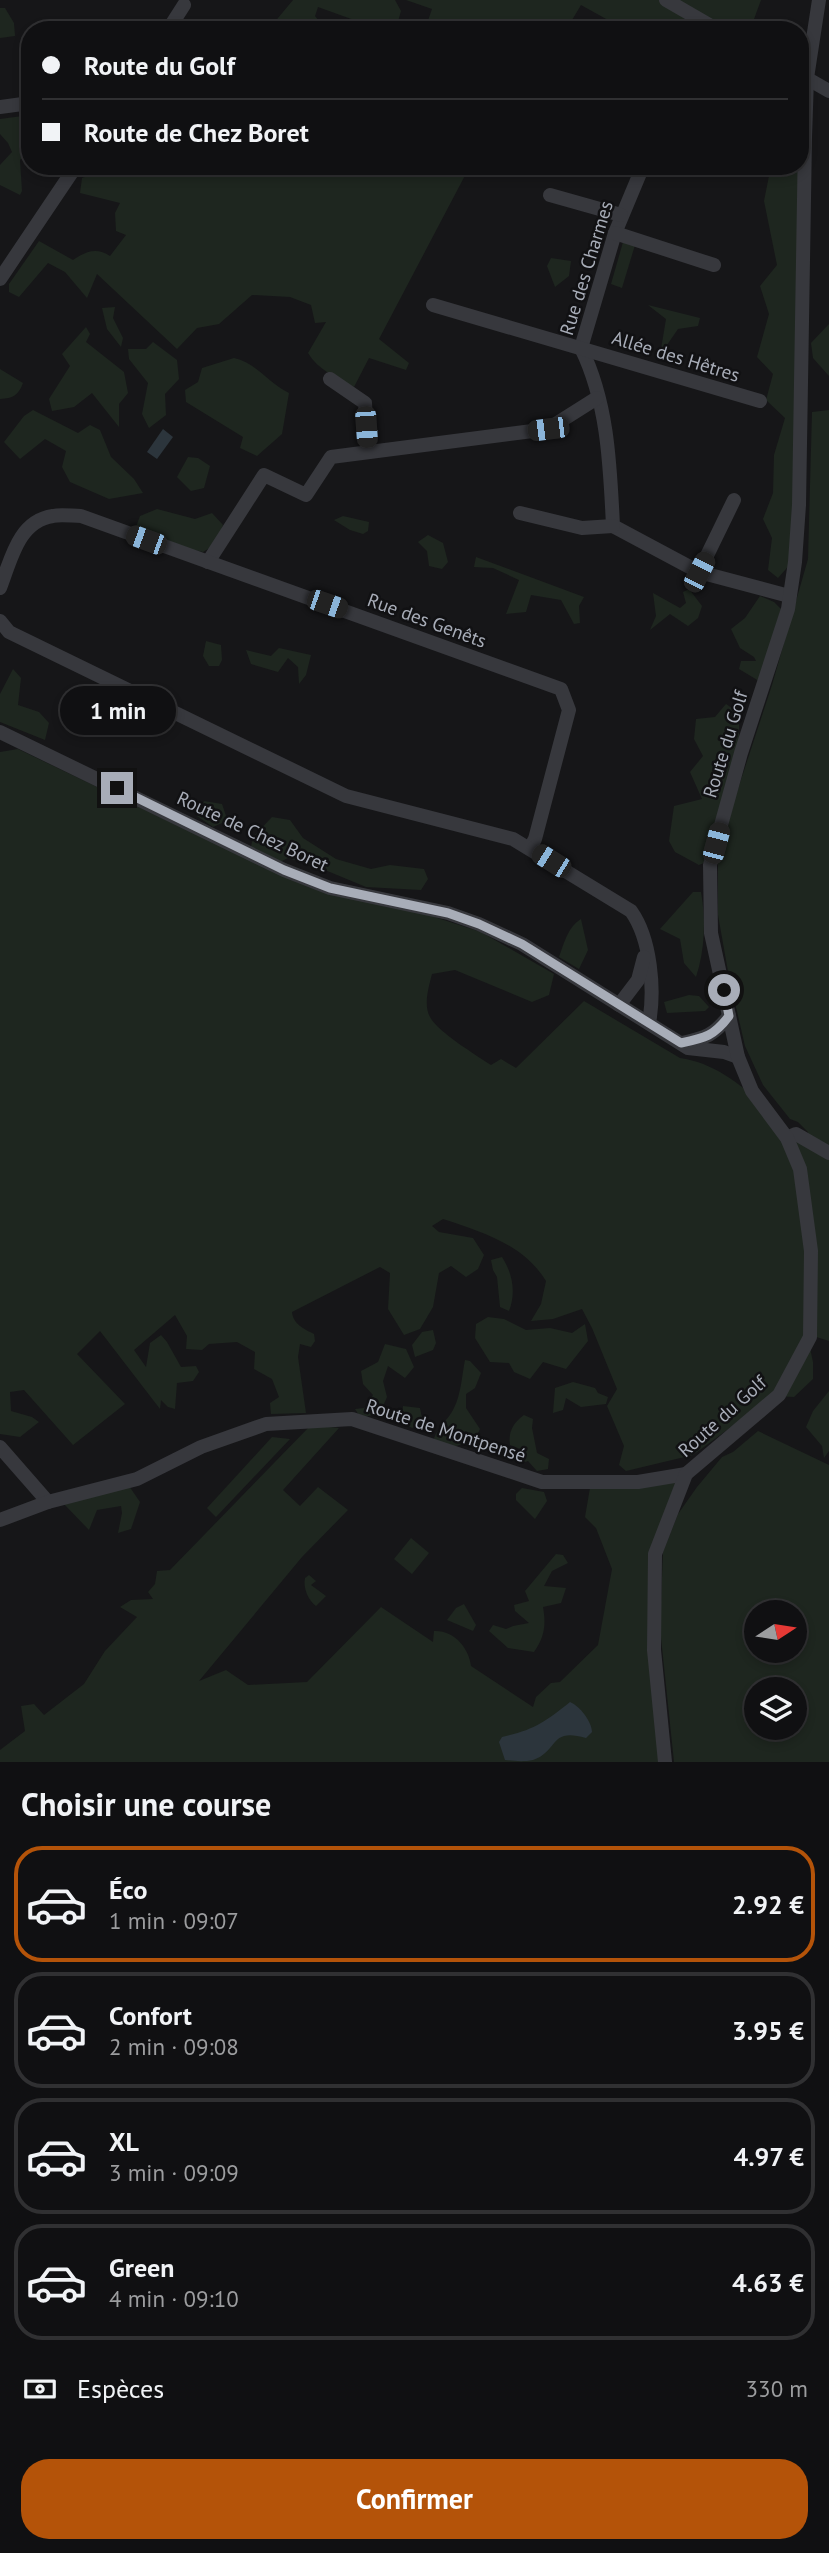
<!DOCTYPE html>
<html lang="fr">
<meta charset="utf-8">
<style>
:root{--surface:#101012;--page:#1e1e20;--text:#f1f3f6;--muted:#9c9d9f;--line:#303032;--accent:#b45309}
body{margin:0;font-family:"PT Sans",sans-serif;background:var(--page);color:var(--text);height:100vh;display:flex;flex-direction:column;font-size:26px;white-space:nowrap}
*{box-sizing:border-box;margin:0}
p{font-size:23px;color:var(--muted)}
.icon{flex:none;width:38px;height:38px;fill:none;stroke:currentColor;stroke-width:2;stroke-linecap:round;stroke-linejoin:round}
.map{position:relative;height:1762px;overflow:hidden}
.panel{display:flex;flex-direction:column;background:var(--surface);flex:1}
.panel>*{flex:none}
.guide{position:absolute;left:21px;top:21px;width:788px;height:154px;border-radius:28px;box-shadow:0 4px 10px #0003,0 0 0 2px var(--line);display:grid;align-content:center;height:154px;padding:0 21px;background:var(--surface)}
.needle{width:46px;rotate:78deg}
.fabs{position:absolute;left:744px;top:1600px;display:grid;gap:14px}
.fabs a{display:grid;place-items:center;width:63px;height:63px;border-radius:50%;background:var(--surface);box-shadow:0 4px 10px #0003,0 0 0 2px var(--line);font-size:35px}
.end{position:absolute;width:32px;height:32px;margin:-16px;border:9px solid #a8adb8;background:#111;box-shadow:0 0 0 4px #111}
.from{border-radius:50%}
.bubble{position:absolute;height:49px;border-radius:24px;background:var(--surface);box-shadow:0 4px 10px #0003,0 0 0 2px var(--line);font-size:23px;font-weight:800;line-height:49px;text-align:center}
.car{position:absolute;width:21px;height:42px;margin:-21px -10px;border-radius:9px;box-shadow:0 0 5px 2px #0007;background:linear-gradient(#222 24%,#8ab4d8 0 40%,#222 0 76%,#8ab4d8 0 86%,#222 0)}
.guide b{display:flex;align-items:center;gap:24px;height:66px;font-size:26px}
.guide b+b{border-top:2px solid var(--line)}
.guide i{width:18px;height:18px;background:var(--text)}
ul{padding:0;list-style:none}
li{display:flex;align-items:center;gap:21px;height:116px;margin:0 14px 10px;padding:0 7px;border:4px solid var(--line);border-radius:28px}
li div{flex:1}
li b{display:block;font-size:26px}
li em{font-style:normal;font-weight:800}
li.on{border-color:var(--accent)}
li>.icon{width:63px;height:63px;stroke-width:1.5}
h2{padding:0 21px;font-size:32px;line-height:84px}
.pay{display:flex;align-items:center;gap:18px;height:77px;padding:0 21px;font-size:26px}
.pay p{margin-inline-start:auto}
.primary-button{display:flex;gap:14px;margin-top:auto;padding:14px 21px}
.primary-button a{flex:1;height:80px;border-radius:28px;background:var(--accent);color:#fff;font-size:28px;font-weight:800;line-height:80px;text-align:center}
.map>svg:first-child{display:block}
</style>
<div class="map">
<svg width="829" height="1762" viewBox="0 0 829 1762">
<rect width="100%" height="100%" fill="#161618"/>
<g fill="#1e261f" fill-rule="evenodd">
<polygon points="293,0 395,0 401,11 397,25 425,29 432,9 406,0 761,0 750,30 626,30 581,5 566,30 354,30 354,20 318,7 315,16 326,30 237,30 238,24 273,24"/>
<polygon points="0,8 5,8 14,23 15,36 0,38"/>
<polygon points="30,115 30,148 20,160 22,191 20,195 0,185 0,165 12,152 8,143 0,134 0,119"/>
<path d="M102 166 135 167 470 166 379 339 409 363 406 370 369 358 354 387C337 378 318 370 308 353L326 322 315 323 311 305 290 297 252 295 219 324 197 328 177 349 97 274 87 298 65 272 48 263 19 297 9 292V284L39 241 73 260C86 251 97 247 110 256L126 235 116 231 115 213 120 203 80 193 82 178 99 171Z"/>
<polygon points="771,166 800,166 793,561 778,578 768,570 772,538 763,519 773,493 774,455 785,418 766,400 773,374 757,357 769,314 760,286 777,265 764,201"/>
<polygon points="623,242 635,245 622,288 611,284"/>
<polygon points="551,258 571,261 569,276 555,287 547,266"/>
<polygon points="648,305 700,318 698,326 678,329 660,355 666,319"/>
<polygon points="115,307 113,318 123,338 121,347 107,329 102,308"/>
<polygon points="829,324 829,376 813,358 811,343"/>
<polygon points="86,327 90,334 86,342 124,372 128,393 119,404 119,427 92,393 74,407 52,411 49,399 70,366 62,354"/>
<polygon points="153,342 177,360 179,379 165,394 166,415 149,428 142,414 148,383 129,359 128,349 146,349"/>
<path d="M234 358C257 363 268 383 289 393L282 434 257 456 240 448 243 437 186 402 185 390 198 382 202 368Z"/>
<path d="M0 369 23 383C18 396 13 398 0 399Z"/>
<polygon points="33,410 78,433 90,425 100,430 111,457 134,479 143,493 109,499 70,482 62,467 66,451 45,439 20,459 4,442 24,416"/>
<path d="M829 410V1341L807 1334 813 1362V1379L794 1397 773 1396 693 1455 626 1471 619 1465 624 1446 607 1406 617 1389 592 1328 582 1309 553 1319 531 1321 541 1304 546 1281C523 1244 482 1232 443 1219L432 1226 439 1232 473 1238 484 1255 478 1269 466 1277 451 1266 439 1273 433 1307 420 1329 404 1335 388 1309 390 1273 380 1267 292 1312C293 1324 304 1329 314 1334L315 1341 311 1347 300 1344 298 1357 306 1413 271 1414 270 1403 279 1397 272 1379 254 1369 255 1352 237 1342 209 1344 202 1350 186 1349 187 1336 175 1315 134 1350 146 1367 150 1343 161 1335 167 1342 181 1367 196 1366 199 1372 193 1381 177 1383 175 1409 168 1407 161 1400 160 1409 100 1331 77 1354 125 1404 73 1445 24 1390 10 1392 11 1411 32 1417 39 1422 20 1437 0 1434V752L18 749 239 855 251 847 253 837 272 817 290 820 303 838 336 859 371 869 390 865 424 869 428 879 421 890 366 887 325 870 288 858 268 868 419 912 481 932 554 974 549 995 532 1002 455 970 432 974C429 986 423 1005 430 1017 438 1032 476 1055 491 1065L501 1059 516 1068 584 1001 680 1058C731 1065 769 1112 805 1145L808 1132 798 1122 790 1119 763 1085 745 1046 729 977 718 915V864L735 798 772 685 808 559 812 412Z"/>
<polygon points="188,457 198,458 210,466 204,488 191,491 177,477"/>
<polygon points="157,509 195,519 212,513 223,525 216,544 203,552 184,548 136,527 140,516"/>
<polygon points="343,516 369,522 368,531 363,534 350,530 334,520"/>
<polygon points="428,535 443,543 448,562 442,569 429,566 427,551 418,542"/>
<polygon points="476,557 584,597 579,606 580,623 574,624 561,600 531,595 526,612 506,614 519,580 493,568 474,567"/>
<polygon points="689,589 702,606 698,618 688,626 670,614 650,630 656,616 653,593 680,608 686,603 683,592"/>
<polygon points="760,596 774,602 781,609 759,681 739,669 741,661 756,661 754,657 740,648 731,629 745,618"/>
<polygon points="206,641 221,645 222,660 219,666 209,666 203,656"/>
<polygon points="279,648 311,655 306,675 299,684 298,667 288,658 278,672 251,664 246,650 271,656"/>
<polygon points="13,669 21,678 18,705 39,712 49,723 45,740 0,722 0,694"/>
<polygon points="726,704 739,713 739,745 706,862 699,865 675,852 669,841 674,806 702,799 690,772 703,756 694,739 696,719 715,717"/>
<polygon points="204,801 222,804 226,816 222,823 213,827 197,816"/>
<path d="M693 892H701C706 919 705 950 696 977L684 963 680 939 660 929Z"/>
<path d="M581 919 588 950 579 969 559 957C564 943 568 927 581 919Z"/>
<polygon points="689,995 699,996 709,1007 705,1011 667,1013 664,1002"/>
<path d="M502 1257C513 1274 516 1293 509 1311L500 1307 497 1277 493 1270 491 1260Z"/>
<polygon points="488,1317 504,1319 526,1330 550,1328 572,1333 585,1324 588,1341 566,1369 543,1362 530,1379 514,1372 509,1363 490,1362 475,1338 476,1324"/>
<polygon points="433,1330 436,1343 433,1350 415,1357 412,1345 422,1332"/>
<polygon points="385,1344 406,1349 414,1367 405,1378 388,1366 383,1381 387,1397 380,1413 361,1418 355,1409 364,1408 373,1395 363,1384 361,1371 378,1362"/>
<path d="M465 1360 470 1361 481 1373 475 1388 466 1394V1408L480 1429 474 1441 452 1447 433 1441C439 1424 447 1422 454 1408 461 1394 462 1375 465 1360Z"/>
<polygon points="573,1382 595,1388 598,1393 608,1397 606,1404 581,1407 566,1398 563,1410 553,1413 555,1388"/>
<polygon points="829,1391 829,1451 824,1458 822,1446 806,1427 813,1411"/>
<polygon points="403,1406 420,1408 423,1423 412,1428 401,1422"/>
<path d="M524 1415 533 1419 532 1428 537 1453 549 1459 548 1469 537 1471 528 1461 522 1463 510 1460 523 1450 510 1445C508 1432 513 1423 524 1415Z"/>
<path d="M311 1425 339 1428 283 1490 300 1506 318 1487 348 1510 302 1557 199 1681 226 1670 248 1685 307 1682 381 1607 433 1642 434 1631C454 1630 469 1648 471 1666L533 1707 536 1697 551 1683 560 1682 598 1645 612 1569 596 1528 585 1517 591 1482 686 1474 655 1554 665 1762H0V1750L25 1731 21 1706 34 1704 44 1715 84 1684 105 1651 137 1617 120 1607 131 1600 153 1599 148 1592 155 1584 157 1571 170 1570Z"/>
<path d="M758 1431 829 1465V1762H674L660 1628 663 1552 678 1514 697 1487 722 1457 733 1452ZM756 1612H794V1650H756ZM756 1689H794V1727H756Z"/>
<polygon points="272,1437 290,1439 216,1517 207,1508"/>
<polygon points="129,1486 140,1502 131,1529 118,1533 122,1513 121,1506 97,1510 89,1530 64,1504"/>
<polygon points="522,1488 544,1492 547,1501 535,1519 516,1500 516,1494"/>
<polygon points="411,1538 429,1553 412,1574 394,1559"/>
<path d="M556 1554 563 1555 568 1563 552 1571 544 1586 566 1588 561 1603 543 1607C546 1624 545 1637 534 1652L508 1648 489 1631 493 1625 506 1629 513 1626 529 1623 515 1611 514 1605 529 1601 525 1591Z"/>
<path d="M309 1575 316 1581 311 1585 326 1596 316 1606C308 1600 303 1588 305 1578Z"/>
<polygon points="464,1604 476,1625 473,1631 447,1620 456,1608"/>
</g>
<g fill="#2c353c">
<polygon points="163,429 173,437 157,459 147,452"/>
<path d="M570 1702C580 1706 592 1722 592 1732L586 1738C549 1727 559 1751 533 1760 524 1762 514 1761 505 1760L499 1742 502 1737C534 1730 545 1722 570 1702Z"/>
</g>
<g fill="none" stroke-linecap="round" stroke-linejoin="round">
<g stroke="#37383d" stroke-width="14">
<polyline points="666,0 718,30"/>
<polyline points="168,30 184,5"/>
<polyline points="801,75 829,91"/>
<polyline points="0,107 30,103"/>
<path d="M643 166 615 233 581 348C608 403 610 465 613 526L699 572 789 596"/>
<polyline points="550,195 621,215"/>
<polyline points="615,233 714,265"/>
<polyline points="0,279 76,166"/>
<polyline points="433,305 760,401"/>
<polyline points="330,379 365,403 368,452"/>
<polyline points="520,513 582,528 613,526"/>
<polyline points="208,562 264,475 306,495 331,457 548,429 597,398"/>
<polyline points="699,572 734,500"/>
<path d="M0 588C11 560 18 521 53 516 61 514 72 516 81 516L561 689 569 710 535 839 530 848"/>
<path d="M0 621 9 632 346 796 513 839 631 911C651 939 655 990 649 1023"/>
<polyline points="0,732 284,870 330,888 448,913 479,924 522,944 688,1048 724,1052 738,1057"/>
<polyline points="619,1005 638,980 644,957"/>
<path d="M682 1043C706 1038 714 1035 729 1016"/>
<polyline points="787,1138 796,1134 829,1153"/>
<polyline points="0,1447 48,1502"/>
<polyline points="0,1520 48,1502 137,1479 201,1447 266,1424 352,1419 542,1482 638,1482 686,1474"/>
<polyline points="665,1762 654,1650 655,1554 686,1474 779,1395 810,1337 811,1251 800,1169 787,1138 752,1091 738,1057 711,933 710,865 741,753 788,609 795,562 799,505 805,138 807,78 819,0"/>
</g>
</g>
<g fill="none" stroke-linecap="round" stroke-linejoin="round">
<path stroke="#a8adb8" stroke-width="9" d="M117 788 284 870 330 888 448 913 479 924 522 944 681 1043C705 1038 714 1036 729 1016L724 990"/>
</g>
<g text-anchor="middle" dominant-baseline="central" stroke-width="5" stroke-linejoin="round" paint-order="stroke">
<g font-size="19" fill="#a8adb8" stroke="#111113">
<text transform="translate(586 268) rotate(-73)">Rue des Charmes</text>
<text transform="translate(676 356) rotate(17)">Allée des Hêtres</text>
<text transform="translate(427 620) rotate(20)">Rue des Genêts</text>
<text transform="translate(725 744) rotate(-73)">Route du Golf</text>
<text transform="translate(253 831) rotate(25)">Route de Chez Boret</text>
<text transform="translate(722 1416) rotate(-42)">Route du Golf</text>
<text transform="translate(446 1430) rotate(18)">Route de Montpensé</text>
</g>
</g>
</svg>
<div class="fabs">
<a><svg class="needle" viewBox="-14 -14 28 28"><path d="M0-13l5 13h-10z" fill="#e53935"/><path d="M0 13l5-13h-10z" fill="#9c9d9f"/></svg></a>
<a><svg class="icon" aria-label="layers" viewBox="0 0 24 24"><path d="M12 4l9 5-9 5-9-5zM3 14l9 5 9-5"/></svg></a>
</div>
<i class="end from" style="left:724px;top:990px"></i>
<i class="end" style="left:117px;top:788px"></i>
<div class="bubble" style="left:60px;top:686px;width:116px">1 min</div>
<i class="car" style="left:366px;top:427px;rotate:176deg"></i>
<i class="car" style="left:548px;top:429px;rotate:263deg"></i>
<i class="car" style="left:146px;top:540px;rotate:290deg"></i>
<i class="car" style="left:699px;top:572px;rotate:27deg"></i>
<i class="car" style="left:327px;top:604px;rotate:109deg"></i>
<i class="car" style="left:716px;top:843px;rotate:15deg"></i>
<i class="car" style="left:551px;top:861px;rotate:302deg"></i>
<div class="guide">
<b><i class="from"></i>Route du Golf</b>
<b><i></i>Route de Chez Boret</b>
</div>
</div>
<section class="panel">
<h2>Choisir une course</h2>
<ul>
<li class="on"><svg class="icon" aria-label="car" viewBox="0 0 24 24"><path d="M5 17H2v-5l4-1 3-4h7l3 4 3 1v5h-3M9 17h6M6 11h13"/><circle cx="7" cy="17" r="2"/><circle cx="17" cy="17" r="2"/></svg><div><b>Éco</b><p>1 min · 09:07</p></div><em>2.92 €</em></li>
<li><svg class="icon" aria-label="car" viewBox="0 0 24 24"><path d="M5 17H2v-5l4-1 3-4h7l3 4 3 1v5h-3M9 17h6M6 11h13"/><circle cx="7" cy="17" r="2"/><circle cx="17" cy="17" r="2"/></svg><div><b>Confort</b><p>2 min · 09:08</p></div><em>3.95 €</em></li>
<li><svg class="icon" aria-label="car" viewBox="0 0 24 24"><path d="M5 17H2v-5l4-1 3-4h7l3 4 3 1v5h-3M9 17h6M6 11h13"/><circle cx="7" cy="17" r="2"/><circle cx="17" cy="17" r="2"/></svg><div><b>XL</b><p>3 min · 09:09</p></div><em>4.97 €</em></li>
<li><svg class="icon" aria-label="car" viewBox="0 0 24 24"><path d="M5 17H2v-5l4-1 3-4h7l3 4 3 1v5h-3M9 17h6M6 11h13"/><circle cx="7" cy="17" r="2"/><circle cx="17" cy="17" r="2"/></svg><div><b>Green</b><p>4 min · 09:10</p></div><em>4.63 €</em></li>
</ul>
<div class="pay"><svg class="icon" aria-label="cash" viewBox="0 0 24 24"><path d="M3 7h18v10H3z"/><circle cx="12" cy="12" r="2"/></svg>Espèces<p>330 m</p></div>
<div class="primary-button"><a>Confirmer</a></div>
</section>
